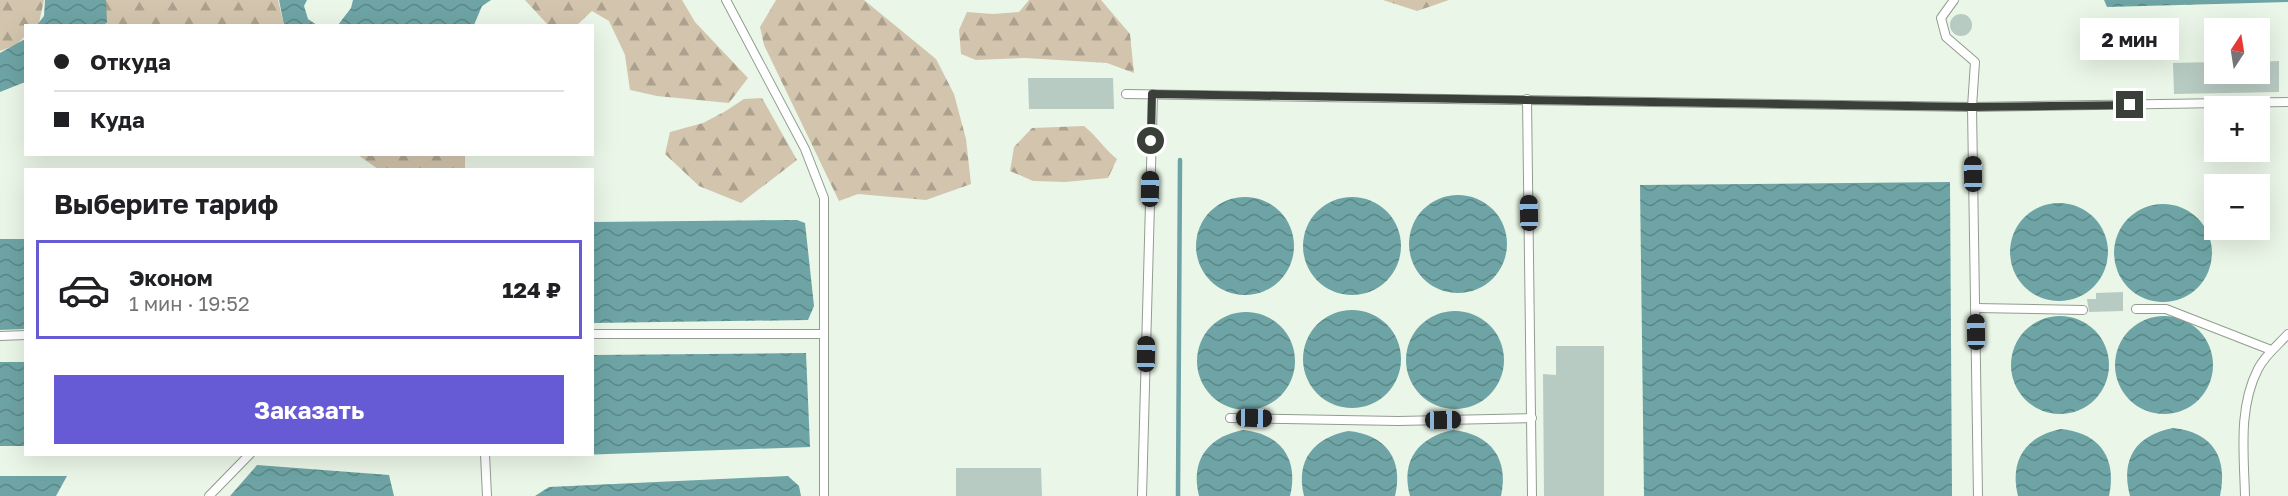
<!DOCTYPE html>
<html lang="ru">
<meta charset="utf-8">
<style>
:root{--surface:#fff;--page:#f2f2f2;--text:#202124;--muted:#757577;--line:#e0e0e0;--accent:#675bd5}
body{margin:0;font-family:"Golos Text",sans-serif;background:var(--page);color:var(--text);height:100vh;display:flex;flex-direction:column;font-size:22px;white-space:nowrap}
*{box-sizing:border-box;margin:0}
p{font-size:20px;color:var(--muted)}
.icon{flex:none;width:33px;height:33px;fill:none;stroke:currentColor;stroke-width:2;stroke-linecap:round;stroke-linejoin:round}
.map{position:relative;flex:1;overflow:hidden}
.details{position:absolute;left:24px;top:168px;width:570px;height:288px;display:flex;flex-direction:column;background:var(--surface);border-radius:0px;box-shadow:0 6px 24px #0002}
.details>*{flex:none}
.top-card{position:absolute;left:24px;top:24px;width:570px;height:132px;border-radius:0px;box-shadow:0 6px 24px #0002;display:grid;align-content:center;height:132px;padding:0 30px;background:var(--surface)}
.needle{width:39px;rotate:12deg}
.controls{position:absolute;left:2204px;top:18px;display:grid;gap:12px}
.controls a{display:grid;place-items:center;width:66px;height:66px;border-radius:0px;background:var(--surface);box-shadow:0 6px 24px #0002;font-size:30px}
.end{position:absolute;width:27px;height:27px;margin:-14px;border:8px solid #3a3f39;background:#fff;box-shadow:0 0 0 3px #fff}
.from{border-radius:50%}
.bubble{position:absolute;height:42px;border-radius:0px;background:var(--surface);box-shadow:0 6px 24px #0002;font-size:20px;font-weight:700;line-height:42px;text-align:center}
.car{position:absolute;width:18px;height:36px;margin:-18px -9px;border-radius:8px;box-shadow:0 0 4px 2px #0007;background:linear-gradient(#222 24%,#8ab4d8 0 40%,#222 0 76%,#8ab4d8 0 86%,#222 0)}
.top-card b{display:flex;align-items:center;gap:21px;height:57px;font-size:22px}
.top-card b+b{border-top:2px solid var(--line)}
.top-card i{width:15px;height:15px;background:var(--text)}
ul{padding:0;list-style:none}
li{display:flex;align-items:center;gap:18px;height:99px;margin:0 12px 9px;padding:0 18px;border:3px solid transparent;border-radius:0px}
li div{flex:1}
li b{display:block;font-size:22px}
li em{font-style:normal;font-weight:700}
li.selected{border-color:var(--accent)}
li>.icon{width:54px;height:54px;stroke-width:1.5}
h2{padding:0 30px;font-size:27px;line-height:72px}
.button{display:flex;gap:12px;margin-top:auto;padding:12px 30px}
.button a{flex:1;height:69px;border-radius:0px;background:var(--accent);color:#fff;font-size:24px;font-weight:700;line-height:69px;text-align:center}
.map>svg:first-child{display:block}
</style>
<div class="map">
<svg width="2288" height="496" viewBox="0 0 2288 496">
<defs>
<pattern id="forest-firs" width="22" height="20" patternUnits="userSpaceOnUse" patternTransform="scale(1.5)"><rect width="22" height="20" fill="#d3c5ad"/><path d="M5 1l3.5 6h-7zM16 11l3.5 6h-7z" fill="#aca18e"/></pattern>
<pattern id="water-waves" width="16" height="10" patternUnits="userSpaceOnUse" patternTransform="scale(1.5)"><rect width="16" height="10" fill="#6ea4a5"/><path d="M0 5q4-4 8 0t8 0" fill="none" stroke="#5b8787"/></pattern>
</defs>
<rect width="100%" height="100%" fill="#eaf6e7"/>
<g fill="url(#forest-firs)">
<polygon points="0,0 44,0 39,23 36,25 26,26 25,36 16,45 0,51"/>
<polygon points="105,0 278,0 284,25 103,26"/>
<polygon points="525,0 682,0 695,22 748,78 729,103 657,96 630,90 625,55 609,21 592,11 577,25 548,25"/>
<polygon points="776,0 864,0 936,59 954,94 966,139 971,184 926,200 858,194 839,201 764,45 760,27"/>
<polygon points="1029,0 1101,0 1130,34 1134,73 1107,63 1025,58 976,60 961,54 959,30 967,12 993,14 1019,12"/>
<polygon points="1383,0 1449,0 1417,11"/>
<polygon points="762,98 797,160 741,203 699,186 665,154 670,132 703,123 724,112 744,99"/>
<path d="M1084 126C1097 136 1104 149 1117 159L1108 178 1065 182 1033 181 1010 171 1014 147 1032 128Z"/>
<polygon points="358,155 465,155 465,169 378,169"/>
</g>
<g fill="url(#water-waves)">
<polygon points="45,0 106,0 107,22 104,25 37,25 44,16"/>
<polygon points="279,0 307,0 304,6 308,19 317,25 284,25"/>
<polygon points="353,0 491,0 482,6 474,25 327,25 338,25 351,8"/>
<polygon points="2104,0 2288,0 2288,2 2107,7"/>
<polygon points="25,39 25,82 0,92 0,53"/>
<polygon points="1950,182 1952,496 1644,496 1640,185"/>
<circle cx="1458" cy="244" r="49"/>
<circle cx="1245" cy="246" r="49"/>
<circle cx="1352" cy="246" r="49"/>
<circle cx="2059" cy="252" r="49"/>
<circle cx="2163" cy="253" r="49"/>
<polygon points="797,220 805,223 814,306 808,320 593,323 593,222"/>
<polygon points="0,239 25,239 25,329 0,330"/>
<circle cx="1352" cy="359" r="49"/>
<circle cx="1455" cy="360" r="49"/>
<circle cx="1246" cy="361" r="49"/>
<circle cx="2060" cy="365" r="49"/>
<circle cx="2164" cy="365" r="49"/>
<polygon points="806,353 810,447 551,456 549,455 592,454 593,355"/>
<rect x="0" y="362" width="25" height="84"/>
<path d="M2173 428C2213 432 2228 458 2220 496H2130C2120 459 2136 435 2173 428Z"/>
<path d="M2061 429C2100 433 2117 458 2109 496H2018C2009 460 2026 436 2061 429Z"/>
<path d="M1243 430C1281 434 1299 459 1290 496H1199C1190 460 1208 437 1243 430Z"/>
<path d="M1453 430C1491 434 1509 459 1501 496H1410C1400 460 1419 437 1453 430Z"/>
<path d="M1348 431C1385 434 1404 459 1395 496H1304C1295 460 1314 438 1348 431Z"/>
<polygon points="257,465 389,475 394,496 230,496"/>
<polygon points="0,476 67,476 56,496 0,496"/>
<polygon points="788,476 799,486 801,496 535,496 549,487"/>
</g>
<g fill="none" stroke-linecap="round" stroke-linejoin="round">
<polyline stroke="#6ea4a5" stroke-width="4.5" points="1178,496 1180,160"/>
</g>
<g fill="#b8cbc3">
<circle cx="1961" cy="25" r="11"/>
<polygon points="2279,61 2279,92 2174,94 2173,63 2214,62 2214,74 2259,74 2259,62"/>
<polygon points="1028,78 1113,78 1114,109 1029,109"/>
<polygon points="2123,292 2123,311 2089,312 2087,299 2096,299 2096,293"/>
<polygon points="1556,346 1604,346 1604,496 1544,496 1543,374 1556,375"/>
<polygon points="956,468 1041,468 1042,496 956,496"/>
</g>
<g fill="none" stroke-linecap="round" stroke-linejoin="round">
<g stroke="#929d8f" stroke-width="10">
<g id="lane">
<polyline points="726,0 805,149 824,198 824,496"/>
<polyline points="1954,0 1941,18 1946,37 1975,62 1972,107 1978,496"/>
<polyline points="1126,94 1972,107 2288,102"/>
<polyline points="1527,99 1532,496"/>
<polyline points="1975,308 2083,310"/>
<polyline points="2136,309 2166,309 2271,350"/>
<polyline points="592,334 822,334"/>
<polyline points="0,336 26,335"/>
<polyline points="1230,418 1398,421 1532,418"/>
<polyline points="485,454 487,496"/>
<polyline points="209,496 250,454"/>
<polyline points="1142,496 1153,94"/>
<path d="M2245 496C2244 454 2238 408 2258 369 2265 355 2278 345 2288 334"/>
</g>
</g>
<use href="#lane" stroke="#fff" stroke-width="8"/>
</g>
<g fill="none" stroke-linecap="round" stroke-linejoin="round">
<polyline stroke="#3a3f39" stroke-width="8" points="1151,141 1152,94 1972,107 2130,105"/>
</g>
</svg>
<div class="controls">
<a><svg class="needle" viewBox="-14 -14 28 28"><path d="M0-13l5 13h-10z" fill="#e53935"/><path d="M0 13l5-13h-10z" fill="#757577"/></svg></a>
<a>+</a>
<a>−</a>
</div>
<i class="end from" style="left:1151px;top:141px"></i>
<i class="end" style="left:2130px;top:105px"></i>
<div class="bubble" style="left:2080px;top:18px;width:99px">2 мин</div>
<i class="car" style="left:1973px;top:174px;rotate:359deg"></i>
<i class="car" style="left:1150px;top:189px;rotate:1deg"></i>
<i class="car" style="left:1529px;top:213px;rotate:359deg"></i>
<i class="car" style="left:1976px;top:332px;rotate:359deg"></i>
<i class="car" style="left:1146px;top:354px;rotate:1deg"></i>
<i class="car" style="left:1254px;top:418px;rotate:91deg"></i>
<i class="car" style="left:1443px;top:420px;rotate:89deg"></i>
<div class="top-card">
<b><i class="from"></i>Откуда</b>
<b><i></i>Куда</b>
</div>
<section class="details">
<h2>Выберите тариф</h2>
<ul>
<li class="selected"><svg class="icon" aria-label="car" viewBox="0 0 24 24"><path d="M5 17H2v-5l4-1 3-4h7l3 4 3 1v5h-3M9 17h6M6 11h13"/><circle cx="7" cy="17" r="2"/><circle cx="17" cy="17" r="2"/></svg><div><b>Эконом</b><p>1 мин · 19:52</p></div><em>124 ₽</em></li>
</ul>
<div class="button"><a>Заказать</a></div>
</section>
</div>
